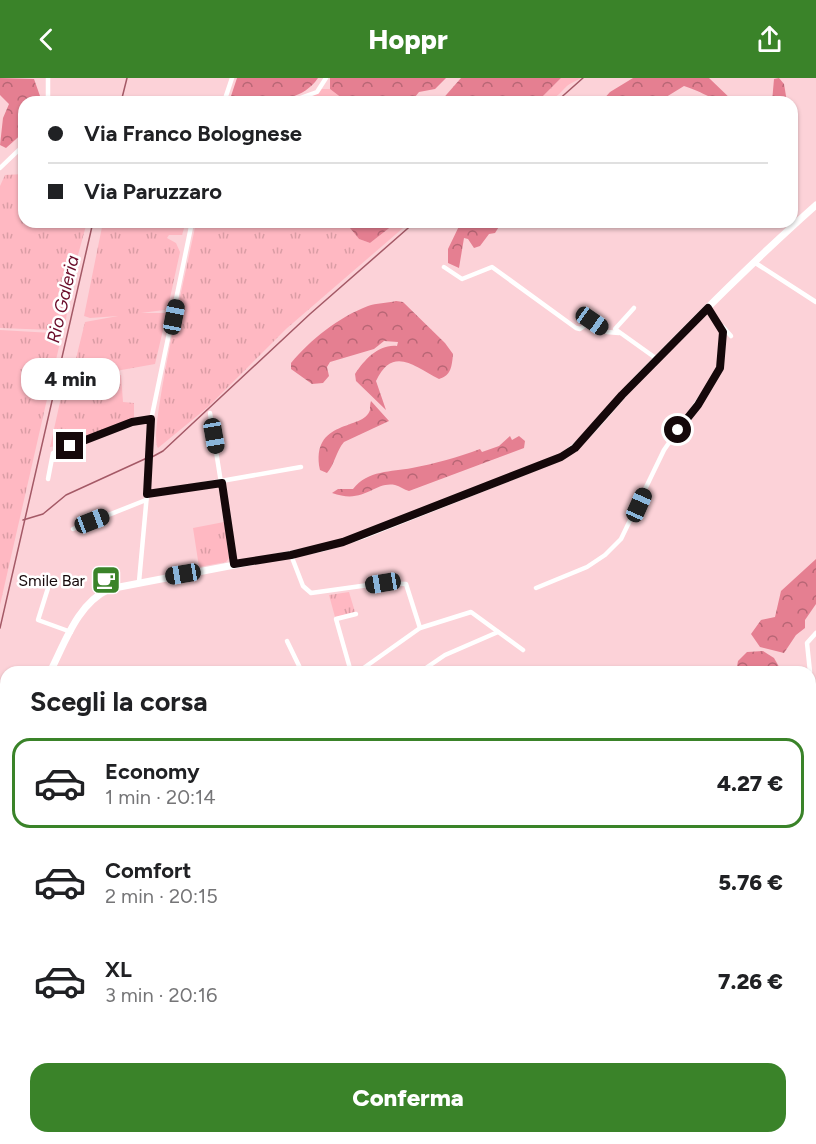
<!DOCTYPE html>
<html lang="it">
<meta charset="utf-8">
<style>
:root{--surface:#fff;--page:#f6f6f6;--text:#202124;--muted:#757577;--line:#e0e0e0;--accent:#3a8329}
body{margin:0;font-family:Figtree,sans-serif;background:var(--page);color:var(--text);height:100vh;display:flex;flex-direction:column;font-size:22px;white-space:nowrap}
*{box-sizing:border-box;margin:0}
p{font-size:20px;color:var(--muted)}
.icon{flex:none;width:33px;height:33px;fill:none;stroke:currentColor;stroke-width:2;stroke-linecap:round;stroke-linejoin:round}
.map{position:relative;flex:1;overflow:hidden}
.panel{position:absolute;left:0px;top:588px;width:816px;height:478px;display:flex;flex-direction:column;background:var(--surface);border-radius:18px 18px 0 0;box-shadow:0 2px 4px #0004}
.panel>*{flex:none}
.banner{position:absolute;left:18px;top:18px;width:780px;height:132px;border-radius:18px;box-shadow:0 2px 4px #0004;display:grid;align-content:center;height:132px;padding:0 30px;background:var(--surface)}
.end{position:absolute;width:27px;height:27px;margin:-14px;border:8px solid #15080a;background:#fff;box-shadow:0 0 0 3px #fff}
.from{border-radius:50%}
.bubble{position:absolute;height:42px;border-radius:18px;background:var(--surface);box-shadow:0 2px 4px #0004;font-size:20px;font-weight:800;line-height:42px;text-align:center}
.car{position:absolute;width:18px;height:36px;margin:-18px -9px;border-radius:8px;box-shadow:0 0 4px 2px #0007;background:linear-gradient(#222 24%,#8ab4d8 0 40%,#222 0 76%,#8ab4d8 0 86%,#222 0)}
.banner b{display:flex;align-items:center;gap:21px;height:57px;font-size:22px}
.banner b+b{border-top:2px solid var(--line)}
.banner i{width:15px;height:15px;background:var(--text)}
ul{padding:0;list-style:none}
li{display:flex;align-items:center;gap:18px;height:90px;margin:0 12px 9px;padding:0 18px;border:3px solid transparent;border-radius:18px}
li div{flex:1}
li b{display:block;font-size:22px}
li em{font-style:normal;font-weight:800}
li.on{border-color:var(--accent)}
li>.icon{width:54px;height:54px;stroke-width:1.5}
h2{padding:0 30px;font-size:27px;line-height:72px}
.button{display:flex;gap:12px;margin-top:auto;padding:12px 30px}
.button a{flex:1;height:69px;border-radius:18px;background:var(--accent);color:#fff;font-size:24px;font-weight:800;line-height:69px;text-align:center}
header{display:flex;justify-content:space-between;align-items:center;height:78px;padding:0 30px;background:var(--accent);color:#fff;font-size:27px;font-weight:800}
.map>svg:first-child{display:block}
</style>
<header><svg class="icon" aria-label="back" viewBox="0 0 24 24"><path d="M15 5l-7 7 7 7"/></svg>Hoppr<svg class="icon" aria-label="share" viewBox="0 0 24 24"><path d="M12 15V3M7 8l5-5 5 5M5 13v7h14v-7"/></svg></header>
<div class="map">
<svg width="816" height="1066" viewBox="0 0 816 1066">
<defs>
<pattern id="grass-tufts" width="24" height="20" patternUnits="userSpaceOnUse" patternTransform="scale(1.5)"><rect width="24" height="20" fill="#ffb8c2"/><path d="M3 7l-1-3M5 7V3M7 7l1-3M15 17l-1-3M17 17v-4M19 17l1-3" fill="none" stroke="#da9da5"/></pattern>
<pattern id="forest-crowns" width="20" height="18" patternUnits="userSpaceOnUse" patternTransform="scale(1.5)"><rect width="20" height="18" fill="#e57f91"/><path d="M2 6a3 3 0 1 1 6 0M12 15a3 3 0 1 1 6 0" fill="none" stroke="#b86675"/></pattern>
</defs>
<rect width="100%" height="100%" fill="#fcd2d8"/>
<g fill="url(#grass-tufts)">
<path d="M561 0H581C577 3 570 5 567 8 557 18 553 24 537 24Z"/>
<polygon points="322,11 330,11 347,24 299,24"/>
<polygon points="24,96 24,144 87,144 75,188 65,247 52,252 0,250 0,108 5,97"/>
<polygon points="103,144 186,144 182,157 169,157 167,160 176,165 180,174 168,229 164,232 141,235 167,235 155,286 71,301 85,244 118,238 90,240 84,238"/>
<path d="M196 144H345L359 161 370 165 397 144H410L286 251 208 329 158 370C147 358 191 173 196 144Z"/>
<polygon points="0,252 52,255 61,260 0,527"/>
<polygon points="121,297 123,324 134,325 134,340 69,366 50,369 64,306"/>
<polygon points="224,444 229,480 226,484 199,489 193,450"/>
<polygon points="349,514 355,534 335,539 329,517"/>
<polygon points="1,706 6,713 6,743 4,743 2,750 6,752 6,815 0,813"/>
<polygon points="0,900 6,902 6,993 0,991 0,923 6,924 0,920"/>
<polygon points="376,1060 391,1064 393,1061 436,1061 445,1066 361,1066"/>
</g>
<g fill="url(#forest-crowns)">
<polygon points="0,0 34,1 40,18 39,24 24,24 24,54 6,70 0,67 3,40 9,26 0,17"/>
<path d="M237 0H318C299 28 258 24 229 24Z"/>
<polygon points="330,0 446,0 435,11 419,14 411,24 347,24 330,11"/>
<polygon points="461,0 561,0 537,24 440,24"/>
<path d="M633 0H709L734 24C713 24 704 14 684 8L658 24H601L610 14Z"/>
<polygon points="779,0 784,6 787,24 772,24 774,1"/>
<polygon points="345,144 397,144 370,165 359,161"/>
<polygon points="461,144 502,144 495,155 489,156 480,168 474,170 468,161 464,160 459,190 448,185 448,171"/>
<path d="M396 223 403 224 445 265 453 276C452 288 451 298 439 301 415 289 393 267 376 303L386 332 356 303 355 296C365 281 379 266 397 268L398 264 384 263 374 271 330 284 327 289 329 298 323 305 312 306 291 291V285C310 262 339 239 368 228 376 225 387 225 396 223Z"/>
<path d="M371 323 389 343 344 364C336 373 335 386 327 395L320 392C310 340 364 353 370 332 370 329 370 326 371 323Z"/>
<path d="M510 358 512 362 519 358 525 363 524 370 409 413C404 412 400 408 395 407 374 403 365 427 332 415L338 411H353C368 392 391 394 412 390 434 386 459 379 480 371L482 374 499 368Z"/>
<polygon points="816,481 816,526 805,542 805,550 796,557 784,575 760,569 751,556 761,542 775,539 781,513"/>
<polygon points="763,573 774,580 782,594 736,594 738,583 747,574"/>
<polygon points="810,735 816,744 816,836 810,808"/>
<polygon points="192,1060 285,1060 285,1061 281,1066 185,1066"/>
</g>
<g fill="none" stroke-linecap="round" stroke-linejoin="round">
<g stroke="#a45966" stroke-width="1.5">
<polyline points="121,24 127,0"/>
<polyline points="556,24 583,0"/>
<polyline points="152,379 163,373 310,236 415,144"/>
<polyline points="23,442 43,436 66,417 147,380"/>
<polyline points="0,550 93,144"/>
<polyline points="810,965 816,961"/>
<polyline points="455,1060 482,1066"/>
<polyline points="341,1066 350,1060"/>
<polyline points="646,1066 669,1060"/>
</g>
<g stroke="#fff" stroke-width="4.5">
<polyline points="48,0 48,24"/>
<polyline points="224,24 232,0"/>
<polyline points="289,24 317,14 326,0"/>
<polyline points="0,90 24,67"/>
<polyline points="754,184 816,224"/>
<polyline points="444,189 462,201 492,189 576,250 580,251 592,243 607,254 619,255"/>
<polyline points="634,230 615,251 657,281"/>
<polyline points="723,249 731,258"/>
<polyline points="210,335 234,487"/>
<polyline points="48,401 53,375 132,344 151,341"/>
<polyline points="147,416 301,389"/>
<polyline points="73,451 146,422"/>
<polyline points="291,477 303,508 311,515 383,505 406,506 420,550 358,594"/>
<polyline points="139,504 150,383 149,352 192,144"/>
<polyline points="48,510 38,542 71,554"/>
<polyline points="536,510 587,489 605,477 621,461 664,372 718,294 723,254 708,230"/>
<polyline points="420,550 471,534 523,572"/>
<polyline points="287,563 302,594"/>
<polyline points="351,594 336,541 356,536"/>
<polyline points="420,594 445,577 498,554"/>
<polyline points="810,594 807,565 816,555"/>
<polyline points="0,698 6,701"/>
<polyline points="810,732 816,741"/>
<polyline points="0,895 6,897"/>
<polyline points="0,1027 6,1011"/>
</g>
<g stroke="#fff" stroke-width="7">
<path d="M50 594C65 565 77 526 109 511L323 470 362 458 561 379C591 359 613 326 638 300 696 241 754 182 816 127"/>
<polyline points="0,689 6,677"/>
</g>
</g>
<g fill="none" stroke-linecap="round" stroke-linejoin="round">
<polyline stroke="#15080a" stroke-width="8" points="70,368 132,344 151,341 147,416 222,405 234,486 291,477 343,464 561,379 575,370 622,317 708,230 723,254 720,290 698,327 678,352"/>
</g>
<defs>
<g id="cafe-square" transform="scale(1.5)"><rect x="-9" y="-9" width="18" height="18" rx="4" fill="#3a8329" stroke="#fff"/><path d="M-5.5-4.5H6V0H3Q3 3.5 0 3.5H-2.5Q-5.5 3.5-5.5 0ZM3-3.2v2h1.7v-2ZM-6 4.5H4V6H-6Z" fill="#fff"/></g>
</defs>
<g fill-rule="evenodd">
<use href="#cafe-square" x="106" y="502"/>
</g>
<g text-anchor="middle" dominant-baseline="central" stroke-width="5" stroke-linejoin="round" paint-order="stroke">
<g font-size="16" fill="#15080a" stroke="#fff" text-anchor="end">
<text x="85" y="502">Smile Bar</text>
</g>
<g font-size="18" font-style="italic" fill="#6a0c2a" stroke="#fff">
<text transform="translate(63 221) rotate(-77)">Rio Galeria</text>
</g>
</g>
</svg>
<i class="end from" style="left:678px;top:352px"></i>
<i class="end" style="left:70px;top:368px"></i>
<div class="bubble" style="left:21px;top:280px;width:99px">4 min</div>
<i class="car" style="left:174px;top:239px;rotate:11deg"></i>
<i class="car" style="left:592px;top:243px;rotate:125deg"></i>
<i class="car" style="left:214px;top:358px;rotate:170deg"></i>
<i class="car" style="left:639px;top:427px;rotate:24deg"></i>
<i class="car" style="left:92px;top:443px;rotate:69deg"></i>
<i class="car" style="left:183px;top:496px;rotate:260deg"></i>
<i class="car" style="left:383px;top:505px;rotate:261deg"></i>
<div class="banner">
<b><i class="from"></i>Via Franco Bolognese</b>
<b><i></i>Via Paruzzaro</b>
</div>
<section class="panel">
<h2>Scegli la corsa</h2>
<ul>
<li class="on"><svg class="icon" aria-label="car" viewBox="0 0 24 24"><path d="M5 17H2v-5l4-1 3-4h7l3 4 3 1v5h-3M9 17h6M6 11h13"/><circle cx="7" cy="17" r="2"/><circle cx="17" cy="17" r="2"/></svg><div><b>Economy</b><p>1 min · 20:14</p></div><em>4.27 €</em></li>
<li><svg class="icon" aria-label="car" viewBox="0 0 24 24"><path d="M5 17H2v-5l4-1 3-4h7l3 4 3 1v5h-3M9 17h6M6 11h13"/><circle cx="7" cy="17" r="2"/><circle cx="17" cy="17" r="2"/></svg><div><b>Comfort</b><p>2 min · 20:15</p></div><em>5.76 €</em></li>
<li><svg class="icon" aria-label="car" viewBox="0 0 24 24"><path d="M5 17H2v-5l4-1 3-4h7l3 4 3 1v5h-3M9 17h6M6 11h13"/><circle cx="7" cy="17" r="2"/><circle cx="17" cy="17" r="2"/></svg><div><b>XL</b><p>3 min · 20:16</p></div><em>7.26 €</em></li>
</ul>
<div class="button"><a>Conferma</a></div>
</section>
</div>
